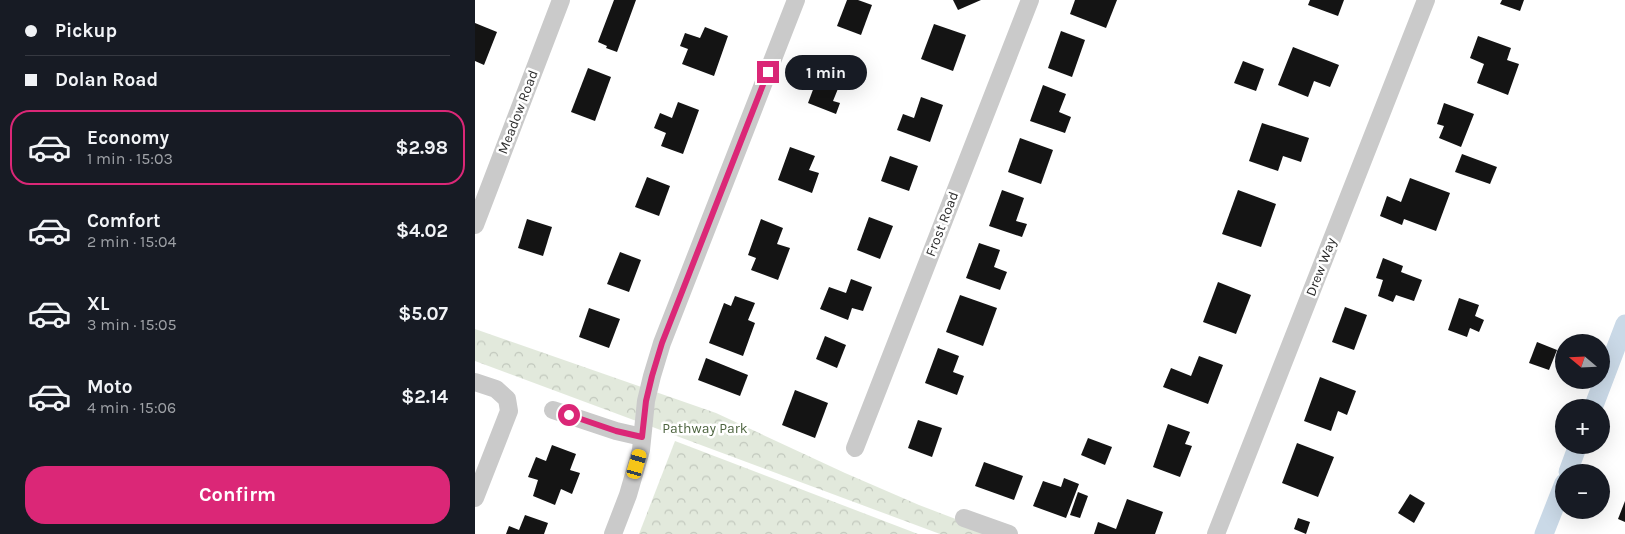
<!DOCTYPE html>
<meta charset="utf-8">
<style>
:root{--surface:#171b24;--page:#20242c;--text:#f1f3f6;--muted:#9ea1a6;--line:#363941;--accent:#db2777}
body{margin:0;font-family:Karla,sans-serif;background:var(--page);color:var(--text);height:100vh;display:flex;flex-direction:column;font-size:19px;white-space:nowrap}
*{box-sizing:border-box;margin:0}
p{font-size:16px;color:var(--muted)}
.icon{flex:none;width:28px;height:28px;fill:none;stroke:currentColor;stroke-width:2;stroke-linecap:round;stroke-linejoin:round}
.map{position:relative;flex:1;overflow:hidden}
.sheet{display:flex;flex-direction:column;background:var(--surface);width:475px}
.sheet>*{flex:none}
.guide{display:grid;align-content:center;height:110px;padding:0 25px;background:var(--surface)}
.needle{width:32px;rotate:289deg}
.tools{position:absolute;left:1080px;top:334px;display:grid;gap:10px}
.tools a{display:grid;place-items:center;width:55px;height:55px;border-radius:50%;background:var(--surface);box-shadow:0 5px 20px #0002;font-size:25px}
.end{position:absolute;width:22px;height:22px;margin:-11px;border:6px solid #db2777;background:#fff;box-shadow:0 0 0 2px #fff}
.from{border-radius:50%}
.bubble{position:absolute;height:35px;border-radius:18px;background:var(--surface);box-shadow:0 5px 20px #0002;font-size:16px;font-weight:700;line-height:35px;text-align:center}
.car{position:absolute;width:15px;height:30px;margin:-15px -8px;border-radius:6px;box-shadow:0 0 4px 1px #0007;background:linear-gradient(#f5c518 24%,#345 0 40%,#f5c518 0 76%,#345 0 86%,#f5c518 0)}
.guide b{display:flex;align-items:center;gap:18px;height:48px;font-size:19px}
.guide b+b{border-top:1px solid var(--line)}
.guide i{width:12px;height:12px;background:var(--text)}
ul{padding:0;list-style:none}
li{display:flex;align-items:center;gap:15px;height:75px;margin:0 10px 8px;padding:0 15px;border:2px solid transparent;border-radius:20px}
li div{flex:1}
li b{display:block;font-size:19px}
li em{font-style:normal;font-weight:700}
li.active{border-color:var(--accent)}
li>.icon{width:45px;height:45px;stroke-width:1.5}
.action{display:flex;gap:10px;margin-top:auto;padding:10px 25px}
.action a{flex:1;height:58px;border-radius:20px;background:var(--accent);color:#fff;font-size:20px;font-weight:700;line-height:58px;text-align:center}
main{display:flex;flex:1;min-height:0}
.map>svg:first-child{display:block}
</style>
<main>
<section class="sheet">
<div class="guide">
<b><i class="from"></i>Pickup</b>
<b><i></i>Dolan Road</b>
</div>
<ul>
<li class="active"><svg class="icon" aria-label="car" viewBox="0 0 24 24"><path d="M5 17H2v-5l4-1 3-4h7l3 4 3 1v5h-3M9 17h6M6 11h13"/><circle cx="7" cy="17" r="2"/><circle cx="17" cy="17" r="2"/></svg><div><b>Economy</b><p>1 min · 15:03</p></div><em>$2.98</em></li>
<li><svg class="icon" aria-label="car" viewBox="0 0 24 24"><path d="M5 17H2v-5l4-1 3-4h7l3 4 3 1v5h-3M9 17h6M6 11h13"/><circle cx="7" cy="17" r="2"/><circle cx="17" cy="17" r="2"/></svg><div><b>Comfort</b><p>2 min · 15:04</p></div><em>$4.02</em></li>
<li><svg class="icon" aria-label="car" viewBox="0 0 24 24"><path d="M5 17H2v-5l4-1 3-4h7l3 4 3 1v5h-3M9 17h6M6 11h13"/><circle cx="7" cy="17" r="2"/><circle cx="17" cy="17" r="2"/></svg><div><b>XL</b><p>3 min · 15:05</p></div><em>$5.07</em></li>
<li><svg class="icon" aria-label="car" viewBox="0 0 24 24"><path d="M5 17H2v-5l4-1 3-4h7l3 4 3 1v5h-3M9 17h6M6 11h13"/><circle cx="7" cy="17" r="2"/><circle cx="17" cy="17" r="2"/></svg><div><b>Moto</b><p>4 min · 15:06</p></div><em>$2.14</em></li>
</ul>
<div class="action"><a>Confirm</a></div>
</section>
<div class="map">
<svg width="1150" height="534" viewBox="0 0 1150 534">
<defs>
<pattern id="park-crowns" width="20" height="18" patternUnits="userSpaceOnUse" patternTransform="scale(1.25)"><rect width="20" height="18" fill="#e2e9dc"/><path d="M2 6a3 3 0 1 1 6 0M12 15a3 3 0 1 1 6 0" fill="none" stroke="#c2c8bd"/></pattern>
</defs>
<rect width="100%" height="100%" fill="#fff"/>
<g fill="url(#park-crowns)">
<polygon points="0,329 241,413 370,473 444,505 520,534 465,534 0,361"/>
<polygon points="200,441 443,534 164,534"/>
</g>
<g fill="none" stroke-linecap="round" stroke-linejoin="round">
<g stroke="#cad9e7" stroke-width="19">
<polyline points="1118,408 1150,324"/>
<polyline points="1093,472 1103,445"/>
<polyline points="1069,534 1089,483"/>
</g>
</g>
<g fill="#141414">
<polygon points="139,0 161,0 142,52 131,48 132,46 123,42"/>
<polygon points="372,0 383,0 397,5 386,35 362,26"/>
<polygon points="478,0 506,0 483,10"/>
<polygon points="600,0 642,0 631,28 595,14"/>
<polygon points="835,0 869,0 863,16 833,5"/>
<polygon points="1027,0 1049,0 1045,11 1025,4"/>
<polygon points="0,23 22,32 9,65 0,61"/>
<polygon points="459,24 491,35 478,71 446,59"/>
<polygon points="230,27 253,36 239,76 207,64 213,49 205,46 210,33 225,38"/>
<polygon points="586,31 610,40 597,77 573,68"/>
<polygon points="1003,36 1036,48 1032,60 1044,64 1033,95 1002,83 1009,64 995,58"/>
<polygon points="818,47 864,65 855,87 839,81 833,97 803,85"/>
<polygon points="351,55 373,64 358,101 365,103 361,114 333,103"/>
<polygon points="768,61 789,69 781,91 759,83"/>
<polygon points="113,68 136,77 120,121 96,112"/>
<polygon points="568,85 591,94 584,112 596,117 590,133 555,121"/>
<polygon points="446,97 468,105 455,142 422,130 428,114 439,118"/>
<polygon points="203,102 224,110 208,154 186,146 191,133 179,128 185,113 197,118"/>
<polygon points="969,103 999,114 986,147 964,138 969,126 962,124"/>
<polygon points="787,123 834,138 826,162 808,156 803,171 774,161"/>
<polygon points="545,138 578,150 566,184 533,172"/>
<polygon points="315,147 340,156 334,170 344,173 337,193 303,180"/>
<polygon points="987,154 1022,167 1015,184 980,172"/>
<polygon points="415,156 443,166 434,191 406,181"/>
<polygon points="172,177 195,186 184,216 160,207"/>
<polygon points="935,178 975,193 961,231 929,219 927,225 905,216 912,196 926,202"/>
<polygon points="527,190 549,198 541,221 552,224 547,237 514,226"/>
<polygon points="763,190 801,204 786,247 747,234"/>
<polygon points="394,217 418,226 405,259 382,250"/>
<polygon points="52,219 77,227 68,256 43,248"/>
<polygon points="286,219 308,228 302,244 315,248 303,280 276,270 281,258 273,255"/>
<polygon points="504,243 525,250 519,267 532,272 525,290 491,278"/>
<polygon points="145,252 166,260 154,292 132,284"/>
<polygon points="908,258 928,266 926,272 947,280 939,301 921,295 918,302 903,296 908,280 901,278"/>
<polygon points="376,279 397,287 388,311 377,308 373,320 345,309 354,287 371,293"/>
<polygon points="743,282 776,295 761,334 728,322"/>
<polygon points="485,295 522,308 508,346 471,332"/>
<polygon points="260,296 280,303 273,320 280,323 268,356 234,343 249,303 256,306"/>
<polygon points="984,298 1004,305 1000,316 1009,320 1004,332 995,328 992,337 973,330"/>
<polygon points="870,307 892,315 879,350 857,342"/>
<polygon points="114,308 145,319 134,348 104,337"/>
<polygon points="350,336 371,345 362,368 341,359"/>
<polygon points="1062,342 1082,350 1074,370 1054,363"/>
<polygon points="463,348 484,356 478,372 489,376 482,395 450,383"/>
<polygon points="724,356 748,365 733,404 688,387 696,368 716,376"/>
<polygon points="231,358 273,375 265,396 223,380"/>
<polygon points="845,377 881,391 872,415 863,411 856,431 829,421"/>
<polygon points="320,390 353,403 340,438 307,425"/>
<polygon points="443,420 467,428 457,457 433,448"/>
<polygon points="693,424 715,432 710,444 717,446 705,477 678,467"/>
<polygon points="613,438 637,447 630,465 606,455"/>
<polygon points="822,443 859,457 843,497 807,483"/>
<polygon points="77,445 101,454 95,470 105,473 97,494 86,489 80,505 58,496 63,480 53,477 61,457 71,461"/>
<polygon points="509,462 548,476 539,500 500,486"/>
<polygon points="589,478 604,484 591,518 558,506 568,481 586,487"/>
<polygon points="603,492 613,496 605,518 595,515"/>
<polygon points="935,494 950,503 939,523 923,513"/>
<polygon points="652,499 688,512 680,534 619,534 623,522 641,529"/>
<polygon points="1150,501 1150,522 1143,519"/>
<polygon points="50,515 73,523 69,534 31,534 34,526 44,530"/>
<polygon points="823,518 835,522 831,534 819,529"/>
</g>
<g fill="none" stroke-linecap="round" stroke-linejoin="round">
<g stroke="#cacaca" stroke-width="18">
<polyline points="0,225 86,0"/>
<polyline points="0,382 21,389 32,399 34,411 0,498"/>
<polyline points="78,410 141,431 167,437"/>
<polyline points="380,448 555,0"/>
<polyline points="489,518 534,534"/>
<polyline points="138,534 153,495 166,450 171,401 177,376 187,343 321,0"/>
<polyline points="741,534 951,0"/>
</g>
</g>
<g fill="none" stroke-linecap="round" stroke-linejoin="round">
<polyline stroke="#db2777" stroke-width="6" points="94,415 141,431 167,437 171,401 177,376 187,343 293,72"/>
</g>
<g text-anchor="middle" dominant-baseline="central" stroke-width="5" stroke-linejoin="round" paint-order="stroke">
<g font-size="14" fill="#2d2d2d" stroke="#fff">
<text transform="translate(43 112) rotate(-69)">Meadow Road</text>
<text transform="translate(467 224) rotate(-69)">Frost Road</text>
<text transform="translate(846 267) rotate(-69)">Drew Way</text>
</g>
<g font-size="14" fill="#4d643f" stroke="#fff">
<text x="230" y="428">Pathway Park</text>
</g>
</g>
</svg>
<div class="tools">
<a><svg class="needle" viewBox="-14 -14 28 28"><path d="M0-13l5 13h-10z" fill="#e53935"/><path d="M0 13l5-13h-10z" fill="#9ea1a6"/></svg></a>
<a>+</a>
<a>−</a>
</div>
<i class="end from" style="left:94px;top:415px"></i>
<i class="end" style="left:293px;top:72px"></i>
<div class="bubble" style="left:310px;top:55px;width:82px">1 min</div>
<i class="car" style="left:162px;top:464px;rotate:16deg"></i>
</div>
</main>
